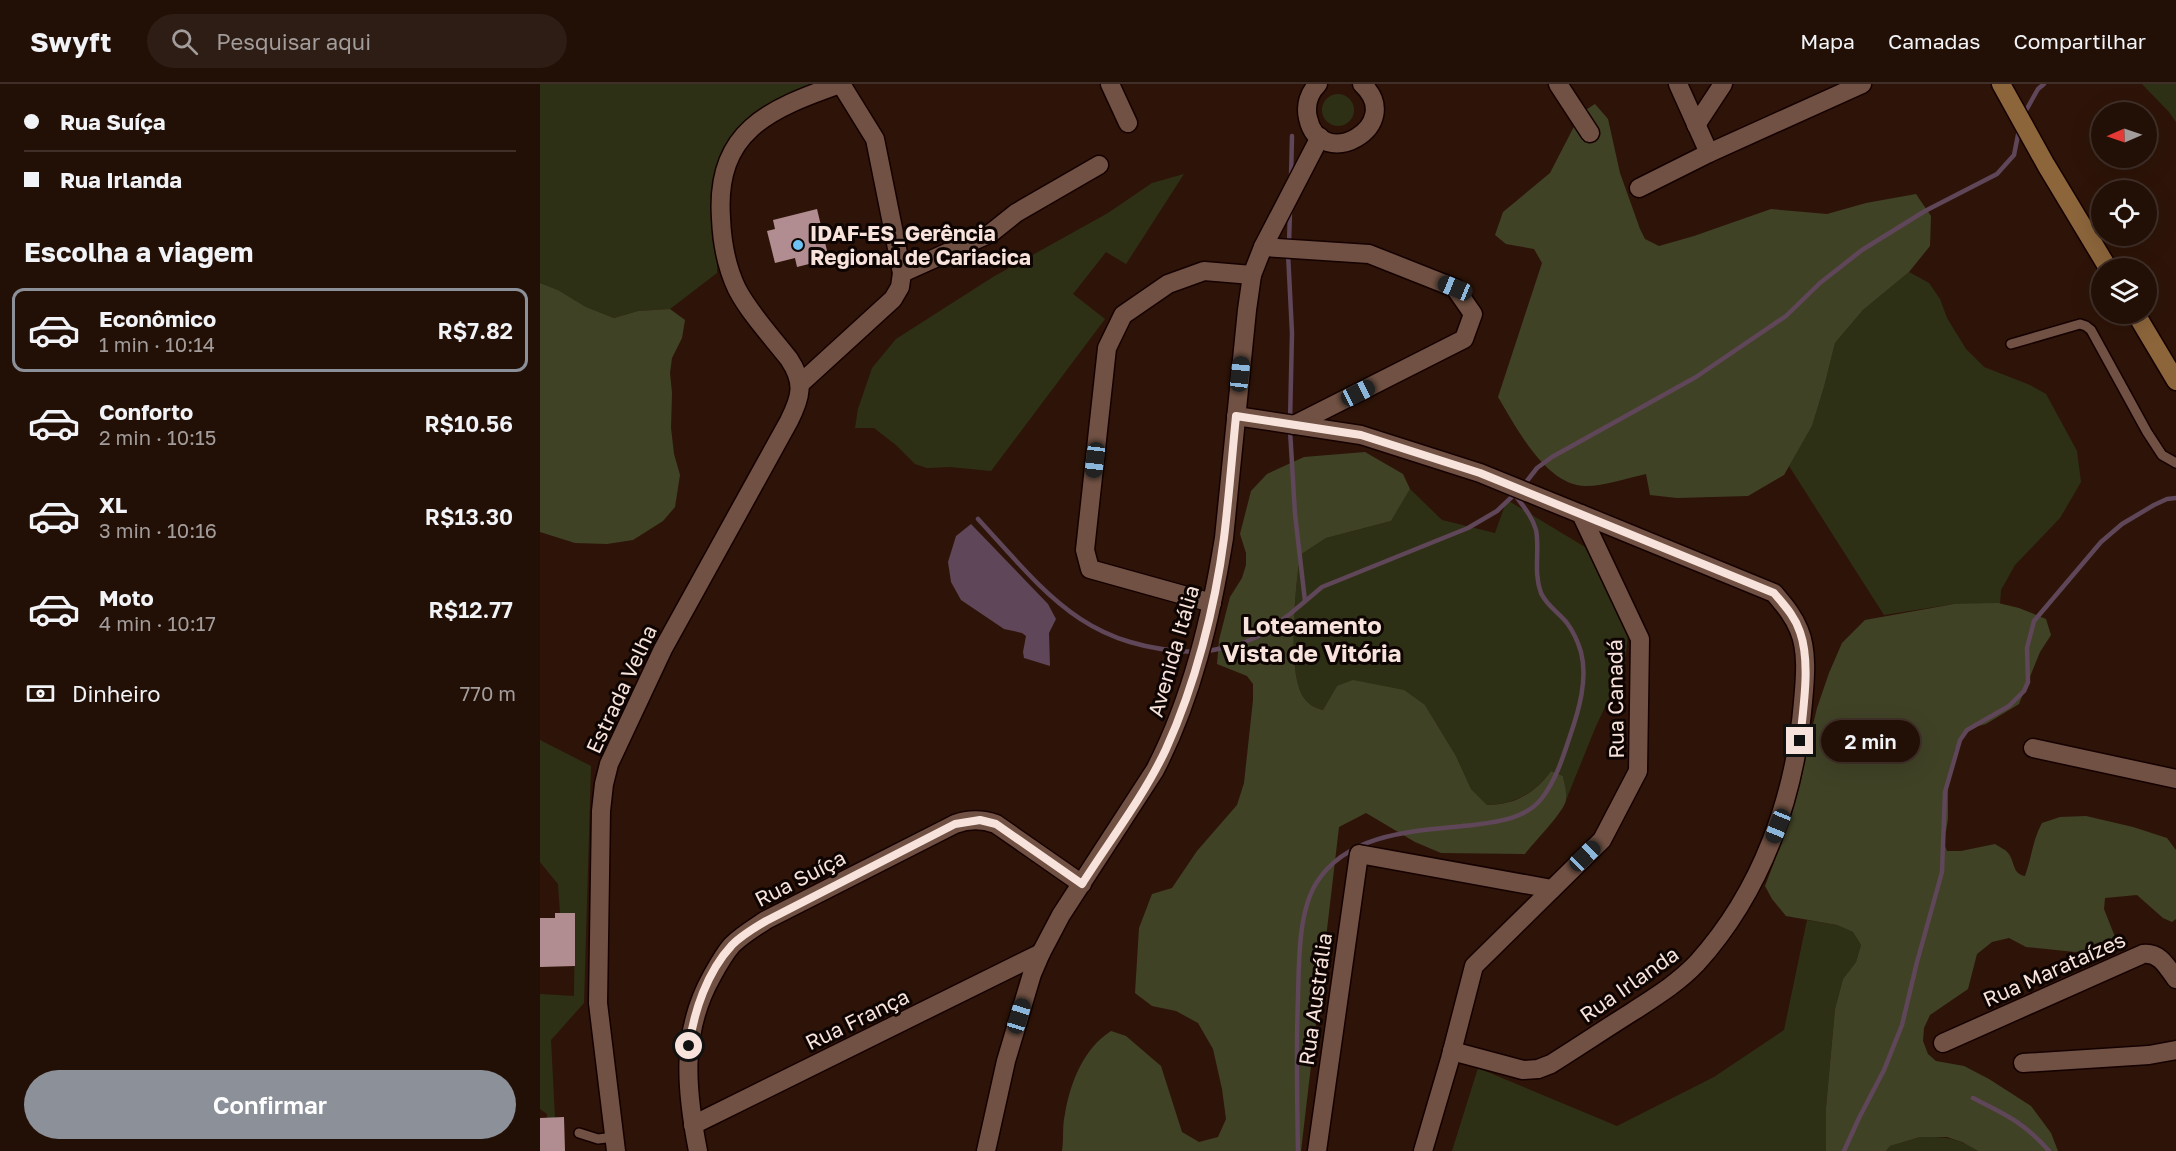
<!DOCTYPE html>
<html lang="pt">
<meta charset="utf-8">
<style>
:root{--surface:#220f06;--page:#2e1d14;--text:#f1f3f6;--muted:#a29c9b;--line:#3f2f28;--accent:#8c9099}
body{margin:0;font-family:"Golos Text",sans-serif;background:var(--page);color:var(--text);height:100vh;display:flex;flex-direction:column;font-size:22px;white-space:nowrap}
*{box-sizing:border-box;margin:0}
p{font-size:20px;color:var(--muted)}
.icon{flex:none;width:33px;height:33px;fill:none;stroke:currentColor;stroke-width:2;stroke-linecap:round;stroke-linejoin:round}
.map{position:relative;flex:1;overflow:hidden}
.panel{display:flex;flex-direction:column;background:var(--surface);width:540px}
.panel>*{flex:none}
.guide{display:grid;align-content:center;height:132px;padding:0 24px;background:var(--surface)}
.needle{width:39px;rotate:268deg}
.tools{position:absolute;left:1551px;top:18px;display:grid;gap:12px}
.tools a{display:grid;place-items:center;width:66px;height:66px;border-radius:50%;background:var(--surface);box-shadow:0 6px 24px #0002,0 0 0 2px var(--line);font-size:30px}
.end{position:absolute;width:27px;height:27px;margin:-14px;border:8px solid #f7e3db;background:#111;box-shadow:0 0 0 3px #111}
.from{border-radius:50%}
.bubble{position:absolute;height:42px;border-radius:21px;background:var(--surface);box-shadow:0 6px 24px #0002,0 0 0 2px var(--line);font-size:20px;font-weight:600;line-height:42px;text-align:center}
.car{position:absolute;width:18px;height:36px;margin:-18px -9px;border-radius:8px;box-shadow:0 0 4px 2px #0007;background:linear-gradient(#222 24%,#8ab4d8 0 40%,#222 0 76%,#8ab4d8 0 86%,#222 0)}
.guide b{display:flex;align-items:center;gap:21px;height:57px;font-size:22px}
.guide b+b{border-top:2px solid var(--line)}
.guide i{width:15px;height:15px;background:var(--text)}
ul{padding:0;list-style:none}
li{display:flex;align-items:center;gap:18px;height:84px;margin:0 12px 9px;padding:0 12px;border:3px solid transparent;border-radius:12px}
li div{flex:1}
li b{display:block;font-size:22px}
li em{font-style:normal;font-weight:600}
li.current{border-color:var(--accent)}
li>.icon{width:54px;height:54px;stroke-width:1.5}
h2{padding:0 24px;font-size:27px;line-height:72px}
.pay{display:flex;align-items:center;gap:15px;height:66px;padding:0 24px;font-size:22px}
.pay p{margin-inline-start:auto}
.button{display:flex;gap:12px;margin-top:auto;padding:12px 24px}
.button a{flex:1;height:69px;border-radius:36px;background:var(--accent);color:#fff;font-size:24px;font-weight:600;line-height:69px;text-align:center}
header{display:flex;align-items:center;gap:36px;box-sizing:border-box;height:84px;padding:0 30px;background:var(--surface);border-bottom:2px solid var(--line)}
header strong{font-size:28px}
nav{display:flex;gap:33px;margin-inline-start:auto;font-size:21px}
.search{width:420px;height:54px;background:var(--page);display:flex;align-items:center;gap:15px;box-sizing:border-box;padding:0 21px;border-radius:33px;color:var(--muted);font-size:22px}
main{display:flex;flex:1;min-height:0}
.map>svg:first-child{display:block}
</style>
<header>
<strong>Swyft</strong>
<div class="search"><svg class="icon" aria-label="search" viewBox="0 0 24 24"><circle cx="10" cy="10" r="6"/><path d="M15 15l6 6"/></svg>Pesquisar aqui</div>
<nav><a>Mapa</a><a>Camadas</a><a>Compartilhar</a></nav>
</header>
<main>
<section class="panel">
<div class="guide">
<b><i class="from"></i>Rua Suíça</b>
<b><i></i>Rua Irlanda</b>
</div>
<h2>Escolha a viagem</h2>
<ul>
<li class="current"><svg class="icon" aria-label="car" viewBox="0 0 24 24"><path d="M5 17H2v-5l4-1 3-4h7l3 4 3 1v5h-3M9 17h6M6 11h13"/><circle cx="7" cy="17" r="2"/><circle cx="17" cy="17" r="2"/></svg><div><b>Econômico</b><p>1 min · 10:14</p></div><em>R$7.82</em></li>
<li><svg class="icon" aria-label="car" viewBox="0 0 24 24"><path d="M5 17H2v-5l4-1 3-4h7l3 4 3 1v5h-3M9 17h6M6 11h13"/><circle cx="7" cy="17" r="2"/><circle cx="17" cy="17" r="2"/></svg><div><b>Conforto</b><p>2 min · 10:15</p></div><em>R$10.56</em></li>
<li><svg class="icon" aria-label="car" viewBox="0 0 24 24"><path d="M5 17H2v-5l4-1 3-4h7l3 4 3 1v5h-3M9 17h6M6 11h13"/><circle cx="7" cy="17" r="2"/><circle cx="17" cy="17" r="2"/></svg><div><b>XL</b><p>3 min · 10:16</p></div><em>R$13.30</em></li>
<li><svg class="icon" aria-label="car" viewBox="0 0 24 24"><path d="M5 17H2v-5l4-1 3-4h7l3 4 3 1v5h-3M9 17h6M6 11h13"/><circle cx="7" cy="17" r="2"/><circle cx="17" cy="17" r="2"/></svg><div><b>Moto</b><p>4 min · 10:17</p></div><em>R$12.77</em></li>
</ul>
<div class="pay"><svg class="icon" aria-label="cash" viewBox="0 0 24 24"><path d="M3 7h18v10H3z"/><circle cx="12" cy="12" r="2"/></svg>Dinheiro<p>770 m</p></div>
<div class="button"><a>Confirmar</a></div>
</section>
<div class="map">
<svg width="1636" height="1067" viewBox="0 0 1636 1067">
<rect width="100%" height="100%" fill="#2e1408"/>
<g fill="#2e3016">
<polygon points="0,0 285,0 211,37 191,52 179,82 177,189 130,225 98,227 74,234 46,223 18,206 0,199"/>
<polygon points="1602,0 1636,0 1636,38 1629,28"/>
<circle cx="798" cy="26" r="16"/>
<polygon points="644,90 586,180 566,168 533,210 565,235 451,387 410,383 387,384 375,380 356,361 334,344 315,344 318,325 332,284 356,255 453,193 568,129 612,99"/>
<polygon points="1369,188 1389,199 1400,215 1407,234 1426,265 1444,283 1490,301 1506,310 1537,367 1541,398 1520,434 1475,481 1461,506 1460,520 1414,520 1344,531 1249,382 1272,342 1284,303 1295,259 1323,226"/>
<path d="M870 405 902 436 955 449 967 416 1045 463 1089 540 1085 581 1056 642 1026 716 1023 692 1011 687C995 709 975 720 947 721L931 705 916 672 885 621 797 602 783 626C775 624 769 621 764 614 746 589 756 501 760 471L786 454 851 437Z"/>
<polygon points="0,656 51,682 44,919 11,956 15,1034 7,1034 7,1030 0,1025 0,910 34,912 35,829 20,829 18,800 0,778"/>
<polygon points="1267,836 1297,841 1313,848 1321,861 1316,878 1303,895 1295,925 1286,1024 1286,1067 912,1067 938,984 1077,1042 1174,993 1244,946"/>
<path d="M1380 1053C1407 1053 1415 1053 1438 1067H1346L1350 1062Z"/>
</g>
<g fill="#404226">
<path d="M1055 20 1068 35 1080 89 1100 145 1105 155 1119 162 1154 152 1231 125 1287 130 1326 119 1376 110 1391 132 1390 162 1369 188 1323 226 1295 259 1284 303 1272 342 1244 391 1208 412 1137 414 1110 411 1106 390C1088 394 1064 402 1046 402 1006 402 976 343 958 313L1002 179 994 165 966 160 955 151 963 128 1010 89 1041 29Z"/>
<polygon points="0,199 18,206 46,223 74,234 98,227 130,225 145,236 142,254 132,274 130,289 132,309 131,344 134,370 140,391 135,423 123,437 93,456 67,460 35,459 0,448"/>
<path d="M825 368 863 390 870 405 851 437 786 454 760 471C756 501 746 589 764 614 769 621 775 624 783 626L797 602 813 596 864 606 885 621 916 672 931 705 947 721C975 721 995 709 1011 687L1023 692C1024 699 1027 709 1026 716 1024 728 994 758 985 770L901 769 875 758 826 729 799 743 761 1067H522C524 1055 522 1042 525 1030 530 999 544 964 571 947L586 952 621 982 642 1048 659 1058 678 1053 686 1035 682 1005 673 965 658 939 636 927 612 922 595 909 599 844 612 810 632 804 657 767 697 721 704 699 713 616V600L707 592 677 580 679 556 690 513 702 494 706 481V469L700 450 711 407 727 390 764 373Z"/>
<path d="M1458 519 1479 524 1506 535 1511 551 1500 568 1479 620 1446 640 1431 644 1415 665 1408 694V735L1406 747 1402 755 1407 767H1421L1455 760C1459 763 1465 765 1468 769 1475 777 1472 790 1485 792 1492 773 1492 758 1502 739L1520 733 1546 732 1593 743 1627 754 1636 766V835L1632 838 1623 834 1597 811 1565 814 1564 825 1575 853 1565 865 1535 868 1486 863 1469 854 1452 858 1437 870 1428 905 1390 931 1384 944 1383 957 1388 970 1396 977 1424 982 1449 995 1491 1022 1511 1049 1518 1067H1438L1422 1058 1407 1053H1380L1350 1062 1346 1067H1286V1024L1295 925 1303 895 1316 878 1321 861 1313 848 1297 841 1246 832 1232 815 1225 802 1250 737 1277 624 1289 589 1302 559 1325 536 1414 520Z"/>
</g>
<polygon fill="#5f4658" points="431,440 508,520 516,535 509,549 510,582 484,574 483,568 486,552 482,549 464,545 421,516 411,498 408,478 416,452"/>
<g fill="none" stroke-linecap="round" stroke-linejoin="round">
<g stroke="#5f4658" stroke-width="4.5">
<polyline points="1484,30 1498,5 1504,0"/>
<polyline points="751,94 752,52"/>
<polyline points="749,160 750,127"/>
<polyline points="748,169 752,249 750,337"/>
<polyline points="750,346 755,430 765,517"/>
<polyline points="983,402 997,384 1012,373 1156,293 1246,232 1280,199 1322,166 1385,127 1457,90 1474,71 1479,46"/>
<path d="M438 435C507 510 544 564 655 568"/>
<polyline points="663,568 698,561 719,552 750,530 782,503 928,444 957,427 977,408"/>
<path d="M1433 1014C1465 1030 1485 1039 1509 1067"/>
<path d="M758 1067C757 1016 756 964 758 913 759 879 758 827 777 798 810 747 879 747 933 741 957 738 986 735 1002 714 1016 696 1023 673 1030 652 1039 626 1048 595 1041 568 1038 558 1033 547 1027 539 1018 528 1007 522 1001 509 993 488 1000 466 996 446 992 432 983 422 975 411"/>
<polyline points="1304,1067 1319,1034 1344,986 1362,941 1377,878 1402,788 1405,708 1420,656 1427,646 1469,622 1484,607 1488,598 1487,564 1494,537 1561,458 1582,440 1614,421 1627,415 1636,414"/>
</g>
</g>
<g fill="#b18d91">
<polygon points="277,125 289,175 257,183 255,174 235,179 227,147 235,145 233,136"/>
<polygon points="15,829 35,829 35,882 0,883 0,834 15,834"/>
<polygon points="24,1033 25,1067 0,1067 0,1034"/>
</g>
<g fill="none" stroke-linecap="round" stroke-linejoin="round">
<g stroke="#150100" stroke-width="12">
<g id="lane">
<polyline points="1471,260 1540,240 1546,242 1551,246 1607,348 1622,371 1636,379"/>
<polyline points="39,1049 58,1055 74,1053"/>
</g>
</g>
<g stroke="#150100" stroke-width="21">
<g id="street">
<polyline points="301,0 335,55 362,189"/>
<polyline points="570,0 588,39"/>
<path d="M778 0C769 9 765 21 768 34 780 90 867 42 822 0"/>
<polyline points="1018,0 1050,49"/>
<polyline points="1138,0 1169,69"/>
<polyline points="1156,41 1183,0"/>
<polyline points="1099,104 1169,69 1322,0"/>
<polyline points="723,163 829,170 915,204 933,230 924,255 754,341"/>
<polyline points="261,299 353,215 360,203 362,189 451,149 476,129 559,81"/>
<polyline points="696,332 821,351 940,389 1041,430 1100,555 1098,687 1062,756 934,882 910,975 883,1067"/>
<polyline points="672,519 550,485 545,466 567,264 583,231 628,200 664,187 712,191"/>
<polyline points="1493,664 1636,695"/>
<path d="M1403 959 1603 870C1620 868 1627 883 1636 895"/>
<path d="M912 967 983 986 998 985 1011 980C1038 963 1065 945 1092 928 1115 913 1138 899 1157 879 1222 807 1255 713 1263 618 1265 596 1268 567 1259 546 1253 531 1244 521 1234 509L1041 430"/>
<polyline points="1483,979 1609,971 1636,966"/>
<polyline points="153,1041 501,869"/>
<path d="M76 1067 58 919 61 727 64 700 69 680 123 565 249 337C261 313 265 299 249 275 232 253 210 230 197 205 186 182 182 159 181 134 175 47 229 25 300 0"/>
<path d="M158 1067C146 1006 140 949 172 892 178 881 184 870 192 861 202 851 214 844 226 836L415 740C429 735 442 735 456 740L542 800"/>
<path d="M446 1067 466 977 492 890 501 869 521 831 615 686C652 614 671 534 684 454L707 226 712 191 723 163 780 53"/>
<polyline points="777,1067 819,770 1012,805"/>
</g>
</g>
<g stroke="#150100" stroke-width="21">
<g id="secondary">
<polyline points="1461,0 1506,81 1568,184"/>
<polyline points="1596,230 1636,297"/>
</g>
</g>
<use href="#lane" stroke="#705143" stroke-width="9"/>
<use href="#street" stroke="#705143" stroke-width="18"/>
<use href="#secondary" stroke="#8c653b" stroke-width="18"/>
</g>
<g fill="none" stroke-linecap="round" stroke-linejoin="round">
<path stroke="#f7e3db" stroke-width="8" d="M149 962C154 927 167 888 192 861 202 851 214 844 226 837L415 740 440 736 456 740 542 800C570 756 604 712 626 665 655 601 675 524 684 454 689 413 692 372 696 332L821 351 940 389 1234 509C1244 521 1255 532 1260 548 1271 579 1263 624 1260 657"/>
</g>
<circle fill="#6dc2f3" stroke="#0e0402" stroke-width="2" cx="258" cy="161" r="6"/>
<g text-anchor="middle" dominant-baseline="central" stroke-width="6" stroke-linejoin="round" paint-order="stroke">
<g font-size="21" font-weight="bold" fill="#f7e3db" stroke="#0e0402" text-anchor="start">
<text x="270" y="149">IDAF-ES_Gerência<tspan x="270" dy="24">Regional de Cariacica</tspan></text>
</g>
<g font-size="21" fill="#f7e3db" stroke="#0e0402">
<text transform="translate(633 567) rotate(-74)">Avenida Itália</text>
<text transform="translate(81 605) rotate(-65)">Estrada Velha</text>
<text transform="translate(1075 615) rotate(-91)">Rua Canadá</text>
<text transform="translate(260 794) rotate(-27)">Rua Suíça</text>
<text transform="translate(1514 885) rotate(-24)">Rua Marataízes</text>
<text transform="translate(1089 900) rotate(-35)">Rua Irlanda</text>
<text transform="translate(775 915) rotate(-82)">Rua Austrália</text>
<text transform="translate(317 935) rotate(-26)">Rua França</text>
</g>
<g font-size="24" font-weight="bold" fill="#f7e3db" stroke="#0e0402">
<text x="772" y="540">Loteamento<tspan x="772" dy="28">Vista de Vitória</tspan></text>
</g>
</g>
</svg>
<div class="tools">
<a><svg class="needle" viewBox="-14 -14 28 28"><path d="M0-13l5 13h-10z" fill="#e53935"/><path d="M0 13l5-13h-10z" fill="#a29c9b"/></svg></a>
<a><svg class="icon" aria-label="locate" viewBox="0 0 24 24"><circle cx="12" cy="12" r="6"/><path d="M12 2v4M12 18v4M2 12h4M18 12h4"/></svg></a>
<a><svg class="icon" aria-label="layers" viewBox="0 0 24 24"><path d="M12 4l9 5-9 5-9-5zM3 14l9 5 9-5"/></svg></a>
</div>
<i class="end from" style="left:149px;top:962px"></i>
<i class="end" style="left:1260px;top:657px"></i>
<div class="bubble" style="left:1281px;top:636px;width:99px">2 min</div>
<i class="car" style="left:915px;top:204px;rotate:292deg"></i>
<i class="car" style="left:700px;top:290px;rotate:6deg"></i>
<i class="car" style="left:818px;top:309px;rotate:63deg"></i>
<i class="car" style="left:555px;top:376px;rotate:187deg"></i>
<i class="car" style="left:1238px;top:742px;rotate:202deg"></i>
<i class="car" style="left:1045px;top:772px;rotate:46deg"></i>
<i class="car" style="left:479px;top:932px;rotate:17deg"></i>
</div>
</main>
